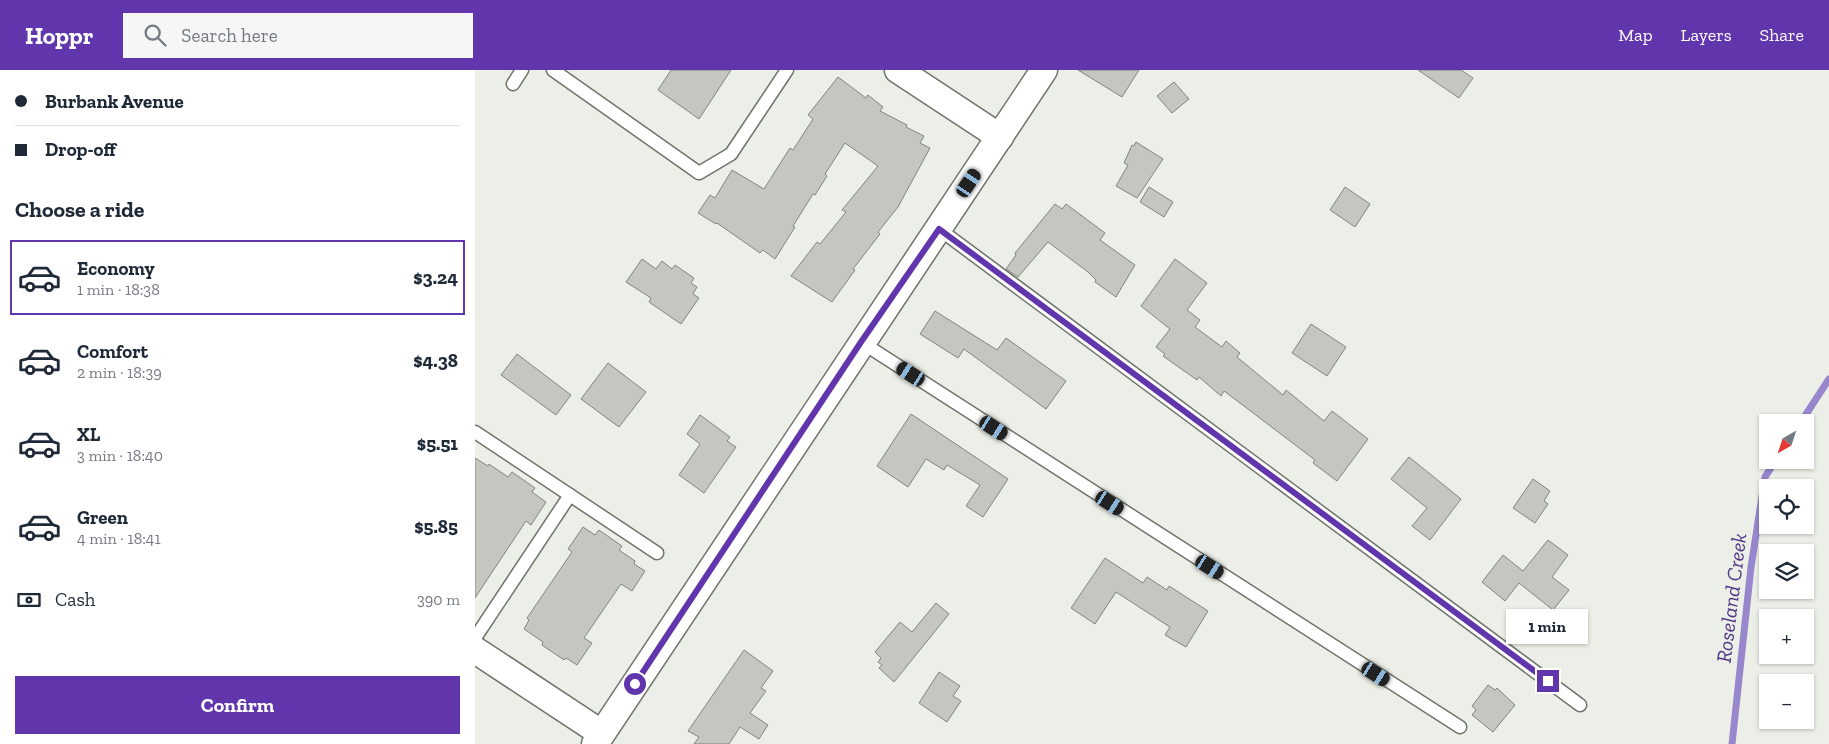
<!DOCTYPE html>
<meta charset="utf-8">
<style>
:root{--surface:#fff;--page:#f6f6f7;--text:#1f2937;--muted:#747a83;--line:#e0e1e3;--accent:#6135ac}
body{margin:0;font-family:"Zilla Slab",serif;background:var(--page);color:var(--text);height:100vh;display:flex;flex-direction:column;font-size:19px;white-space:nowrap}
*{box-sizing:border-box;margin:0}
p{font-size:16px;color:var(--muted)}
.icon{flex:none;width:28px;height:28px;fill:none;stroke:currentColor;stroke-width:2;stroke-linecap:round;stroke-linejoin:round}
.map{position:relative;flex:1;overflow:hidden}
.panel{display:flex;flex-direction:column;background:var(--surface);width:475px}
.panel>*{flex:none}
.hud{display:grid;align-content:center;height:110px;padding:0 15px;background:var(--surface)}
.needle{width:32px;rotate:219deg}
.controls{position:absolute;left:1284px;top:344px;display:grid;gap:10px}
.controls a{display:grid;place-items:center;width:55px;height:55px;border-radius:0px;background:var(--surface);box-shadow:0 1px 4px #0004;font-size:25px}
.end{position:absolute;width:22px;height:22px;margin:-11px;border:6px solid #6135ac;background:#fff;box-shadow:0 0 0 2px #fff}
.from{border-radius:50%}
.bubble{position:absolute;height:35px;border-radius:0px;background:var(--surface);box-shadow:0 1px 4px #0004;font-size:16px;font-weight:800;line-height:35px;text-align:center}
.car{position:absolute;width:15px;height:30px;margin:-15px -8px;border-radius:6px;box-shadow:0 0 4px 1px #0007;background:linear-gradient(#222 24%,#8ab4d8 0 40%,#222 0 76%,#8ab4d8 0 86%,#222 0)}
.hud b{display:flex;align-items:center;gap:18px;height:48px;font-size:19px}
.hud b+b{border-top:1px solid var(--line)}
.hud i{width:12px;height:12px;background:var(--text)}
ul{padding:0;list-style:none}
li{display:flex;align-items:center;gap:15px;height:75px;margin:0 10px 8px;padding:0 5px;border:2px solid transparent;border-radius:0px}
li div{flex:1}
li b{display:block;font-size:19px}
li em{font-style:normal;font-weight:800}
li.selected{border-color:var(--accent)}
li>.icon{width:45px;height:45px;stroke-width:1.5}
h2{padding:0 15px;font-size:22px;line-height:60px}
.pay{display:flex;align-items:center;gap:12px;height:55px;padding:0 15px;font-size:19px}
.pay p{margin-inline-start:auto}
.primary-button{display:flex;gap:10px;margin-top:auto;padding:10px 15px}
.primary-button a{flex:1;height:58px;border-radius:0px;background:var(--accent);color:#fff;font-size:20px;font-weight:800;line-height:58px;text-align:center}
header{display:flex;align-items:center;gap:30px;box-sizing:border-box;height:70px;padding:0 25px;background:var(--accent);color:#fff}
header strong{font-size:24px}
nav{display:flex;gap:28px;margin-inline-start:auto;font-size:18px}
.search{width:350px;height:45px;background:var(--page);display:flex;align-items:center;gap:12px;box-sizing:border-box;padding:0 18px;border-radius:0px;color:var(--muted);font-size:19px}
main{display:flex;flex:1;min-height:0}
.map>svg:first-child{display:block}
</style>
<header>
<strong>Hoppr</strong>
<div class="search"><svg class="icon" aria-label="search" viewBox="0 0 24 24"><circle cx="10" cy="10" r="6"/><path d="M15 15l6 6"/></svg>Search here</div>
<nav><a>Map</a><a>Layers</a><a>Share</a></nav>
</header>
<main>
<section class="panel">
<div class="hud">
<b><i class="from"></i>Burbank Avenue</b>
<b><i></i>Drop-off</b>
</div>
<h2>Choose a ride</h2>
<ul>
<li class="selected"><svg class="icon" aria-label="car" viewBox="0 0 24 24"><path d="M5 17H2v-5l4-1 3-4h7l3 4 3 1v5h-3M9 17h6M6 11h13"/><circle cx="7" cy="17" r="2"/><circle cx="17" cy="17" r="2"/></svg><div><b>Economy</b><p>1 min · 18:38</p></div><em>$3.24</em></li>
<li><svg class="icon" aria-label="car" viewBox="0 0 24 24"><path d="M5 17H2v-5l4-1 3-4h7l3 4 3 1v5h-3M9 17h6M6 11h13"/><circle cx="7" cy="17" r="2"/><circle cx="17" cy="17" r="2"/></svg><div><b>Comfort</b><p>2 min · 18:39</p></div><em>$4.38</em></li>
<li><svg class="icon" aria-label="car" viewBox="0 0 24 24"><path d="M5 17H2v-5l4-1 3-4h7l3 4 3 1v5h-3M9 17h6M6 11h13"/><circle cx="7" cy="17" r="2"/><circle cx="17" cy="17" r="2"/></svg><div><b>XL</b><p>3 min · 18:40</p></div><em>$5.51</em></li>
<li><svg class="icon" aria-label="car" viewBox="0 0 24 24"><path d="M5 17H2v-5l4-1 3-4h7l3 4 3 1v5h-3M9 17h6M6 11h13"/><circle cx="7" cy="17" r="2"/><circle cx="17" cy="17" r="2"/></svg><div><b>Green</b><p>4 min · 18:41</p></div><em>$5.85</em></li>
</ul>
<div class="pay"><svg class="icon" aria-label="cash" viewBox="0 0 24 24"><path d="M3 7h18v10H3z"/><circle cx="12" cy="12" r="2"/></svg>Cash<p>390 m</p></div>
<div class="primary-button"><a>Confirm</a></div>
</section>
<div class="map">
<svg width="1354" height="674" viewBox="0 0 1354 674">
<rect width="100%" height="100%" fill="#ecefe7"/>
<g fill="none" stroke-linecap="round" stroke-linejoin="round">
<g stroke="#9887cc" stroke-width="7">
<polyline points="1326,352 1354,309"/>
<polyline points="1257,674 1276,497 1290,407 1301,390"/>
</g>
</g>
<g fill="#c4c6bf" stroke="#82847e">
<polygon points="196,0 256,0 224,49 183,20"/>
<polygon points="603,0 664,0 647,27"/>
<polygon points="943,0 986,0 998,8 984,28"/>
<polygon points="363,7 391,28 393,25 408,37 405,41 432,55 431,57 449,66 445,73 455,78 423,137 403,162 405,164 378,199 380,200 357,232 316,206 342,172 345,174 371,142 367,140 403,96 370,73 350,104 352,106 340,125 338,124 318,156 320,157 300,189 288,180 285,183 242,153 241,154 223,143 235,125 240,128 257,100 289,119 315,78 318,80 338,49 333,45"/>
<polygon points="699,12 714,29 697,43 682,26"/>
<polygon points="661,72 688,89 662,128 641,116 653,95 649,93 657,75 659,76"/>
<polygon points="674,117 698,132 689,147 665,132"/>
<polygon points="870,117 895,134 880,157 855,140"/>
<polygon points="580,134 587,139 591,134 630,163 625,170 660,195 641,227 620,212 621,210 613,202 573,172 543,207 531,199 541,185 540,183"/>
<polygon points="167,189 181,199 187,191 197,199 200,195 219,208 216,213 222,217 218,224 224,228 206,254 174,232 176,228 151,212"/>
<polygon points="700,189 732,213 712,240 725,250 720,257 747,277 751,271 765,283 762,287 808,325 811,320 849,351 857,341 893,369 862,411 838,393 840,390 765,333 749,321 746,326 724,307 722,310 688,286 690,284 681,277 695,259 666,236"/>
<polygon points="460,241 522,280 531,268 591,311 571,339 489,279 483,288 445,264"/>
<polygon points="836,254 871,277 852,306 817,283"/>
<polygon points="42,284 96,325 81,345 26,305"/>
<polygon points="133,293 171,322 144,357 106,329"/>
<polygon points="436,344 533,409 508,447 491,436 505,415 472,395 469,400 451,389 433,417 402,396"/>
<polygon points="225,345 255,367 252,371 261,377 229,423 204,405 225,374 212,364"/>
<polygon points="934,387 986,429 955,470 937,456 952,438 916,409"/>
<polygon points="0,388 13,396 14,394 33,407 37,402 60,418 57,422 71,432 56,455 51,451 0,528"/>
<polygon points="1058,409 1075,421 1069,431 1073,434 1060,453 1038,438"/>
<polygon points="108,457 120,465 124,460 147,476 144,480 160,491 159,494 170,501 157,521 146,514 109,568 117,573 102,595 91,588 89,590 67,575 68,572 49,559 54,550 52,548 97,482 93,479"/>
<polygon points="1073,470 1093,485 1077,507 1094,520 1078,540 1044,513 1030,531 1007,512 1028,485 1048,501"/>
<polygon points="630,488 668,513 672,507 692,520 694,516 733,541 711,577 690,565 695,557 641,522 620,554 596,538"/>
<polygon points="461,533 474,544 419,612 404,598 407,595 403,592 406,588 400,582 425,552 437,562"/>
<polygon points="269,580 298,601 286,618 291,621 275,643 293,655 284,669 265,657 254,674 219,674 224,667 213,661"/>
<polygon points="464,602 485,616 478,626 486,631 472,652 444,633"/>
<polygon points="1013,615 1020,620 1022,618 1040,635 1018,662 997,645 1001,640 997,636"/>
</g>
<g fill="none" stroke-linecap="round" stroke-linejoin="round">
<g stroke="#70726c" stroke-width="15">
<g id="lane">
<polyline points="78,0 224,103 256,84 312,0"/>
<polyline points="38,14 47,0"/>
<polyline points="464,159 1105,635"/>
<polyline points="386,272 985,657"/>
<polyline points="0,362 182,483"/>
<polyline points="0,568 95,425"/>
</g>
</g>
<g stroke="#70726c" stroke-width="29">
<g id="street">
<polyline points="423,0 525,67"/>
<polyline points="0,580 126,663"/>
<polyline points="120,674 569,0"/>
</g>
</g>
<use href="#lane" stroke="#fff" stroke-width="12"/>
<use href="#street" stroke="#fff" stroke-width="26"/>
</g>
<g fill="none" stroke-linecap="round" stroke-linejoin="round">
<polyline stroke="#6135ac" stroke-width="6" points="160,614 386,272 464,159 1073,611"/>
</g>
<g text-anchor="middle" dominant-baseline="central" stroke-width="4" stroke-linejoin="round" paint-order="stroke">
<g font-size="21" font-style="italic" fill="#4f3486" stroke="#ecefe7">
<text transform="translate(1256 528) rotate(-83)">Roseland Creek</text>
</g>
</g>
</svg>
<div class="controls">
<a><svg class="needle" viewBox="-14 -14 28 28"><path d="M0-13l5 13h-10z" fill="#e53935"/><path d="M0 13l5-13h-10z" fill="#747a83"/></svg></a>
<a><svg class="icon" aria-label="locate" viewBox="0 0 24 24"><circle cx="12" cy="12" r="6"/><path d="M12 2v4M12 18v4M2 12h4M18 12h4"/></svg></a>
<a><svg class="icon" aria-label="layers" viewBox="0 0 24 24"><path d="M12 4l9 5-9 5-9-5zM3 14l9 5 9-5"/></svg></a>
<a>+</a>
<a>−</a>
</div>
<i class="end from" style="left:160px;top:614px"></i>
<i class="end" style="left:1073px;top:611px"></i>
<div class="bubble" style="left:1031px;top:539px;width:82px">1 min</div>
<i class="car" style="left:494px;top:113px;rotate:34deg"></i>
<i class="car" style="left:436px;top:304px;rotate:303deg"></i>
<i class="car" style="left:519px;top:358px;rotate:123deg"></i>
<i class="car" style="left:635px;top:433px;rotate:123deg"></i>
<i class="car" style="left:735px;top:497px;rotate:123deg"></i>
<i class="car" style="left:901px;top:604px;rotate:123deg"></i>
</div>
</main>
